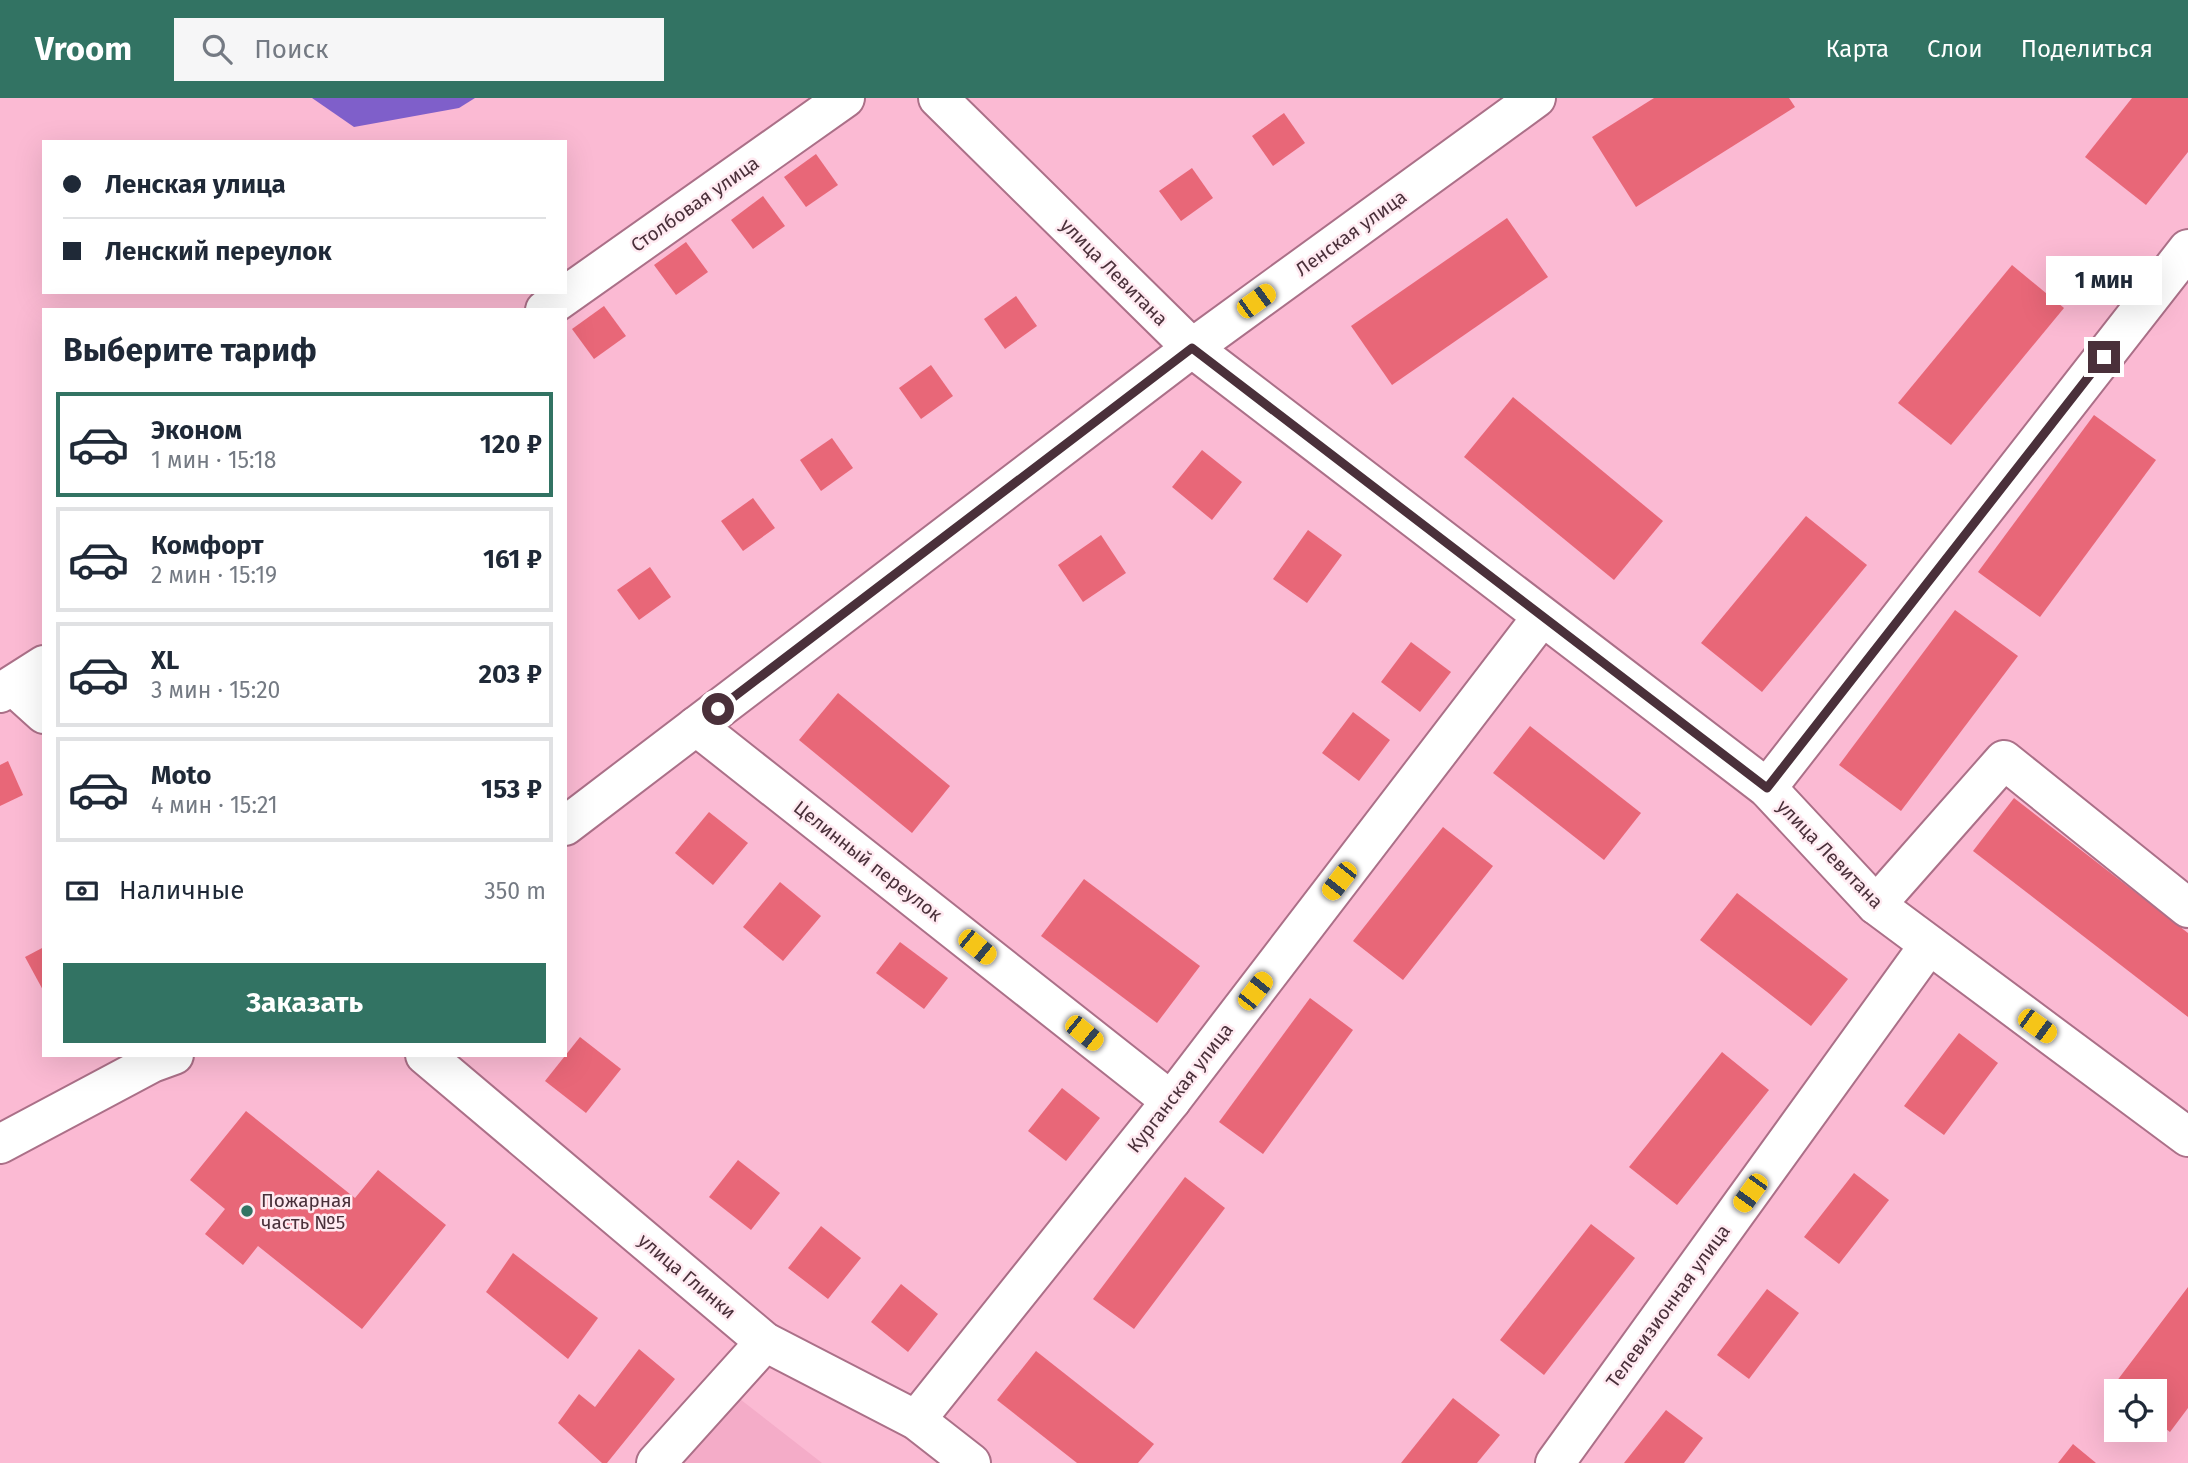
<!DOCTYPE html>
<html lang="ru">
<meta charset="utf-8">
<style>
:root{--surface:#fff;--page:#f6f6f7;--text:#1f2937;--muted:#747a83;--line:#e0e1e3;--accent:#327363}
body{margin:0;font-family:"Fira Sans",sans-serif;background:var(--page);color:var(--text);height:100vh;display:flex;flex-direction:column;font-size:26px;white-space:nowrap}
*{box-sizing:border-box;margin:0}
p{font-size:23px;color:var(--muted)}
.icon{flex:none;width:38px;height:38px;fill:none;stroke:currentColor;stroke-width:2;stroke-linecap:round;stroke-linejoin:round}
.map{position:relative;flex:1;overflow:hidden}
.panel{position:absolute;left:42px;top:210px;width:525px;height:749px;display:flex;flex-direction:column;background:var(--surface);border-radius:0px;box-shadow:0 7px 28px #0002}
.panel>*{flex:none}
.guide{position:absolute;left:42px;top:42px;width:525px;height:154px;border-radius:0px;box-shadow:0 7px 28px #0002;display:grid;align-content:center;height:154px;padding:0 21px;background:var(--surface)}
.controls{position:absolute;left:2104px;top:1281px;display:grid;gap:14px}
.controls a{display:grid;place-items:center;width:63px;height:63px;border-radius:0px;background:var(--surface);box-shadow:0 7px 28px #0002;font-size:35px}
.end{position:absolute;width:32px;height:32px;margin:-16px;border:9px solid #4a303a;background:#fff;box-shadow:0 0 0 4px #fff}
.from{border-radius:50%}
.bubble{position:absolute;height:49px;border-radius:0px;background:var(--surface);box-shadow:0 7px 28px #0002;font-size:23px;font-weight:700;line-height:49px;text-align:center}
.car{position:absolute;width:21px;height:42px;margin:-21px -10px;border-radius:9px;box-shadow:0 0 5px 2px #0007;background:linear-gradient(#f5c518 24%,#345 0 40%,#f5c518 0 76%,#345 0 86%,#f5c518 0)}
.guide b{display:flex;align-items:center;gap:24px;height:66px;font-size:26px}
.guide b+b{border-top:2px solid var(--line)}
.guide i{width:18px;height:18px;background:var(--text)}
ul{padding:0;list-style:none}
li{display:flex;align-items:center;gap:21px;height:105px;margin:0 14px 10px;padding:0 7px;border:4px solid var(--line);border-radius:0px}
li div{flex:1}
li b{display:block;font-size:26px}
li em{font-style:normal;font-weight:700}
li.active{border-color:var(--accent)}
li>.icon{width:63px;height:63px;stroke-width:1.5}
h2{padding:0 21px;font-size:32px;line-height:84px}
.pay{display:flex;align-items:center;gap:18px;height:77px;padding:0 21px;font-size:26px}
.pay p{margin-inline-start:auto}
.button{display:flex;gap:14px;margin-top:auto;padding:14px 21px}
.button a{flex:1;height:80px;border-radius:0px;background:var(--accent);color:#fff;font-size:28px;font-weight:700;line-height:80px;text-align:center}
header{display:flex;align-items:center;gap:42px;box-sizing:border-box;height:98px;padding:0 35px;background:var(--accent);color:#fff}
header strong{font-size:33px}
nav{display:flex;gap:38px;margin-inline-start:auto;font-size:24px}
.search{width:490px;height:63px;background:var(--page);display:flex;align-items:center;gap:18px;box-sizing:border-box;padding:0 24px;border-radius:0px;color:var(--muted);font-size:26px}
.map>svg:first-child{display:block}
</style>
<header>
<strong>Vroom</strong>
<div class="search"><svg class="icon" aria-label="search" viewBox="0 0 24 24"><circle cx="10" cy="10" r="6"/><path d="M15 15l6 6"/></svg>Поиск</div>
<nav><a>Карта</a><a>Слои</a><a>Поделиться</a></nav>
</header>
<div class="map">
<svg width="2188" height="1365" viewBox="0 0 2188 1365">
<rect width="100%" height="100%" fill="#fbbad3"/>
<polygon fill="#f4acc8" points="718,1284 822,1365 654,1365"/>
<polygon fill="#7f5fca" points="312,0 475,0 459,10 354,29"/>
<g fill="#e86778">
<polygon points="1654,0 1789,0 1795,9 1636,109 1592,39"/>
<polygon points="2132,0 2188,0 2188,54 2146,107 2085,59"/>
<polygon points="1284,15 1305,45 1273,68 1252,38"/>
<polygon points="816,56 838,87 806,109 784,79"/>
<polygon points="1192,70 1213,100 1181,123 1159,93"/>
<polygon points="763,98 785,128 753,151 731,122"/>
<polygon points="1507,120 1548,179 1392,287 1351,228"/>
<polygon points="686,144 708,174 676,197 654,167"/>
<polygon points="2012,167 2064,210 1951,347 1898,305"/>
<polygon points="1016,198 1037,228 1005,251 984,221"/>
<polygon points="604,208 626,238 594,261 572,231"/>
<polygon points="931,267 953,298 921,321 899,290"/>
<polygon points="1513,299 1663,423 1614,482 1464,359"/>
<polygon points="2094,317 2156,362 2040,519 1978,474"/>
<polygon points="832,340 853,370 821,393 800,362"/>
<polygon points="1202,352 1242,384 1212,422 1172,389"/>
<polygon points="753,400 775,430 743,453 721,423"/>
<polygon points="1806,418 1867,467 1762,594 1701,545"/>
<polygon points="1308,432 1342,457 1307,505 1273,481"/>
<polygon points="1101,437 1126,475 1083,504 1058,467"/>
<polygon points="650,469 671,499 639,522 617,492"/>
<polygon points="1955,512 2018,558 1901,713 1839,667"/>
<polygon points="1411,544 1451,574 1420,614 1381,584"/>
<polygon points="838,595 950,688 912,735 799,642"/>
<polygon points="1353,614 1390,642 1359,683 1322,655"/>
<polygon points="1530,628 1641,715 1604,762 1493,675"/>
<polygon points="8,663 23,697 0,708 0,667"/>
<polygon points="2014,700 2188,835 2188,919 1973,753"/>
<polygon points="709,714 748,745 713,787 675,755"/>
<polygon points="1443,729 1493,768 1403,882 1353,843"/>
<polygon points="1084,781 1200,868 1157,925 1041,838"/>
<polygon points="780,784 821,818 783,863 743,829"/>
<polygon points="1737,795 1848,881 1811,928 1700,842"/>
<polygon points="900,844 948,880 924,911 876,875"/>
<polygon points="44,849 44,894 25,859"/>
<polygon points="1310,900 1353,932 1263,1056 1219,1024"/>
<polygon points="1959,935 1998,965 1944,1037 1904,1008"/>
<polygon points="580,939 621,971 586,1015 545,983"/>
<polygon points="1722,954 1769,992 1677,1107 1629,1069"/>
<polygon points="1062,990 1100,1020 1066,1063 1028,1033"/>
<polygon points="246,1013 355,1100 378,1072 446,1127 362,1231 258,1148 243,1167 205,1136 225,1111 190,1082"/>
<polygon points="738,1062 780,1095 751,1132 709,1099"/>
<polygon points="1854,1075 1889,1102 1839,1166 1804,1139"/>
<polygon points="1185,1079 1225,1110 1134,1231 1093,1201"/>
<polygon points="1591,1126 1635,1160 1544,1277 1500,1242"/>
<polygon points="821,1128 861,1160 828,1201 788,1170"/>
<polygon points="513,1155 598,1220 568,1261 486,1194"/>
<polygon points="901,1186 938,1216 908,1254 871,1224"/>
<polygon points="2188,1189 2188,1310 2170,1334 2154,1322 2154,1293 2119,1293 2113,1288"/>
<polygon points="1767,1191 1799,1215 1749,1281 1717,1257"/>
<polygon points="639,1251 675,1281 607,1365 602,1365 558,1325 579,1296 595,1309"/>
<polygon points="1036,1253 1154,1346 1138,1365 1077,1365 997,1302"/>
<polygon points="1453,1300 1500,1337 1477,1365 1401,1365"/>
<polygon points="1666,1312 1703,1340 1684,1365 1624,1365"/>
<polygon points="2073,1346 2096,1365 2058,1365"/>
</g>
<g fill="none" stroke-linecap="round" stroke-linejoin="round">
<g stroke="#ab7088" stroke-width="42">
<g id="minor">
<polyline points="938,0 1192,250 1767,690 1876,807 2188,1039"/>
<polyline points="545,212 845,0"/>
<polyline points="13,588 44,616"/>
<polyline points="0,595 44,567"/>
<polyline points="696,628 1171,1003"/>
<polyline points="1767,690 2188,151"/>
<polyline points="565,728 1192,250 1536,0"/>
<polyline points="1876,807 2004,662 2188,810"/>
<polyline points="425,957 765,1244 916,1322 971,1365"/>
<polyline points="0,1046 152,965 174,957"/>
<polyline points="916,1322 1171,1003 1541,520"/>
<polyline points="656,1365 765,1244"/>
<polyline points="1555,1365 1929,847"/>
</g>
</g>
<use href="#minor" stroke="#fff" stroke-width="38"/>
</g>
<g fill="none" stroke-linecap="round" stroke-linejoin="round">
<polyline stroke="#4a303a" stroke-width="9" points="718,611 1192,250 1767,690 2104,259"/>
</g>
<circle fill="#327363" stroke="#ffeaf1" stroke-width="2.5" cx="247" cy="1113" r="7"/>
<g text-anchor="middle" dominant-baseline="central" stroke-width="5" stroke-linejoin="round" paint-order="stroke">
<g font-size="19" fill="#4a303a" stroke="#ffeaf1">
<text transform="translate(695 106) rotate(-35)">Столбовая улица</text>
<text transform="translate(1351 135) rotate(-36)">Ленская улица</text>
<text transform="translate(1114 174) rotate(45)">улица Левитана</text>
<text transform="translate(1830 756) rotate(46)">улица Левитана</text>
<text transform="translate(868 763) rotate(38)">Целинный переулок</text>
<text transform="translate(1180 990) rotate(-52)">Курганская улица</text>
<text transform="translate(687 1178) rotate(40)">улица Глинки</text>
<text transform="translate(1668 1208) rotate(-54)">Телевизионная улица</text>
</g>
<g font-size="19" fill="#4a303a" stroke="#ffeaf1" text-anchor="start">
<text x="261" y="1102">Пожарная<tspan x="261" dy="22">часть №5</tspan></text>
</g>
</g>
</svg>
<div class="controls">
<a><svg class="icon" aria-label="locate" viewBox="0 0 24 24"><circle cx="12" cy="12" r="6"/><path d="M12 2v4M12 18v4M2 12h4M18 12h4"/></svg></a>
</div>
<i class="end from" style="left:718px;top:611px"></i>
<i class="end" style="left:2104px;top:259px"></i>
<div class="bubble" style="left:2046px;top:158px;width:116px">1 мин</div>
<i class="car" style="left:1256px;top:203px;rotate:54deg"></i>
<i class="car" style="left:1339px;top:783px;rotate:218deg"></i>
<i class="car" style="left:977px;top:849px;rotate:129deg"></i>
<i class="car" style="left:1255px;top:893px;rotate:38deg"></i>
<i class="car" style="left:2037px;top:928px;rotate:126deg"></i>
<i class="car" style="left:1084px;top:935px;rotate:129deg"></i>
<i class="car" style="left:1750px;top:1095px;rotate:216deg"></i>
<div class="guide">
<b><i class="from"></i>Ленская улица</b>
<b><i></i>Ленский переулок</b>
</div>
<section class="panel">
<h2>Выберите тариф</h2>
<ul>
<li class="active"><svg class="icon" aria-label="car" viewBox="0 0 24 24"><path d="M5 17H2v-5l4-1 3-4h7l3 4 3 1v5h-3M9 17h6M6 11h13"/><circle cx="7" cy="17" r="2"/><circle cx="17" cy="17" r="2"/></svg><div><b>Эконом</b><p>1 мин · 15:18</p></div><em>120 ₽</em></li>
<li><svg class="icon" aria-label="car" viewBox="0 0 24 24"><path d="M5 17H2v-5l4-1 3-4h7l3 4 3 1v5h-3M9 17h6M6 11h13"/><circle cx="7" cy="17" r="2"/><circle cx="17" cy="17" r="2"/></svg><div><b>Комфорт</b><p>2 мин · 15:19</p></div><em>161 ₽</em></li>
<li><svg class="icon" aria-label="car" viewBox="0 0 24 24"><path d="M5 17H2v-5l4-1 3-4h7l3 4 3 1v5h-3M9 17h6M6 11h13"/><circle cx="7" cy="17" r="2"/><circle cx="17" cy="17" r="2"/></svg><div><b>XL</b><p>3 мин · 15:20</p></div><em>203 ₽</em></li>
<li><svg class="icon" aria-label="car" viewBox="0 0 24 24"><path d="M5 17H2v-5l4-1 3-4h7l3 4 3 1v5h-3M9 17h6M6 11h13"/><circle cx="7" cy="17" r="2"/><circle cx="17" cy="17" r="2"/></svg><div><b>Moto</b><p>4 мин · 15:21</p></div><em>153 ₽</em></li>
</ul>
<div class="pay"><svg class="icon" aria-label="cash" viewBox="0 0 24 24"><path d="M3 7h18v10H3z"/><circle cx="12" cy="12" r="2"/></svg>Наличные<p>350 m</p></div>
<div class="button"><a>Заказать</a></div>
</section>
</div>
